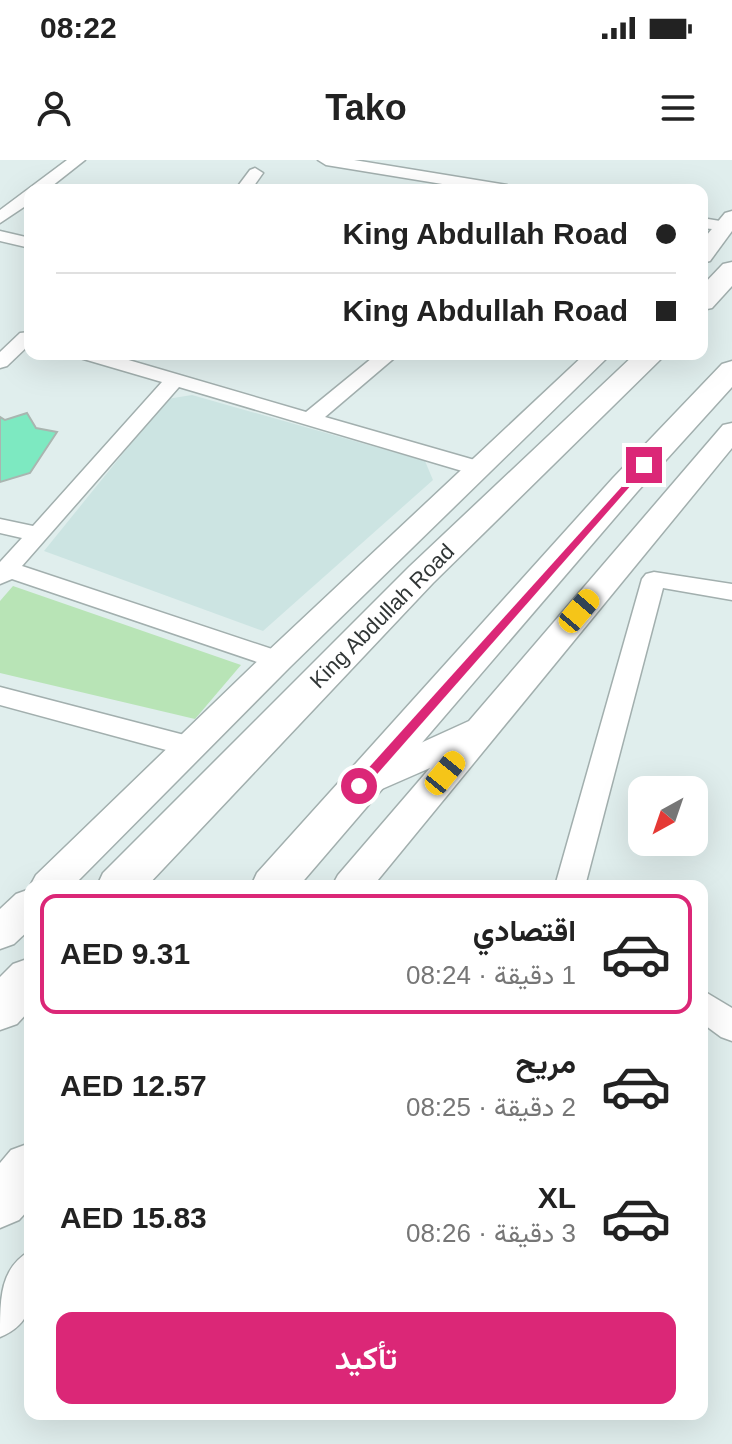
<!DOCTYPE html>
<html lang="ar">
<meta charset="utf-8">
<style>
:root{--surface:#fff;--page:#f2f2f2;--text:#222;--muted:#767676;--line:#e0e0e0;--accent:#db2777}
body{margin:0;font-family:Helvetica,Vazirmatn,sans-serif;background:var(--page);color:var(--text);direction:rtl;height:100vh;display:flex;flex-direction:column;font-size:30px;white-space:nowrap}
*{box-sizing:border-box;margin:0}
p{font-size:26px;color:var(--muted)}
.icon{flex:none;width:44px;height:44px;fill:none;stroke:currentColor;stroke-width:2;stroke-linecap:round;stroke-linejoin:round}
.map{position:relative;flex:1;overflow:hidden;direction:ltr}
.sheet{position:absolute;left:24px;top:720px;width:684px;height:540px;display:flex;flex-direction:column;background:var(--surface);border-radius:16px;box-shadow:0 8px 32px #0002;direction:rtl}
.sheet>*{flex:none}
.banner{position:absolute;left:24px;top:24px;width:684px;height:176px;border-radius:16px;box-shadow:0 8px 32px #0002;direction:rtl;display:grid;align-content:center;height:176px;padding:0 32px;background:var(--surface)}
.needle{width:52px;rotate:220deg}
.buttons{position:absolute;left:628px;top:616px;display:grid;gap:16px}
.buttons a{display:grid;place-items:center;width:80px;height:80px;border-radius:16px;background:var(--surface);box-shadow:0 8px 32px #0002;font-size:40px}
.end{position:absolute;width:36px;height:36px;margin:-18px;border:10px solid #db2777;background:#fff;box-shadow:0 0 0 4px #fff}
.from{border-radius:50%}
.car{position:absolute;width:24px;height:48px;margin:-24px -12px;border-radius:10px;box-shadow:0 0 6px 2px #0007;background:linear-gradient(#f5c518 24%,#345 0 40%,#f5c518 0 76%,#345 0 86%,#f5c518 0)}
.banner b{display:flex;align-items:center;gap:28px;height:76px;font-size:30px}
.banner b+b{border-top:2px solid var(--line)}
.banner i{width:20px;height:20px;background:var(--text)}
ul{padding:14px 0 0;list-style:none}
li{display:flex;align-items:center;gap:24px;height:120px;margin:0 16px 12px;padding:0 16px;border:4px solid transparent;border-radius:16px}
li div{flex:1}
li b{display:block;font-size:30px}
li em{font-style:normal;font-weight:600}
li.on{border-color:var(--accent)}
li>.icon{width:72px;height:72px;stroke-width:1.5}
.action{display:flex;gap:16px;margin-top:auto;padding:16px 32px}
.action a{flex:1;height:92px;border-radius:16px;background:var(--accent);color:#fff;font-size:32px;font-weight:600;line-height:92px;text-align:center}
.status{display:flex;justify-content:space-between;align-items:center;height:56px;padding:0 40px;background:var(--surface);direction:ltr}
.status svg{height:22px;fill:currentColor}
header{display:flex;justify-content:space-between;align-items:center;height:104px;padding:0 32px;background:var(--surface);font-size:36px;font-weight:600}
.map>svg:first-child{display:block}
</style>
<div class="status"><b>08:22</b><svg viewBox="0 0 49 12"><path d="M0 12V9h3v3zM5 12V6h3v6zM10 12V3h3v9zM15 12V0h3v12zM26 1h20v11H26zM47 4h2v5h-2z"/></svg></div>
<header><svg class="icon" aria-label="menu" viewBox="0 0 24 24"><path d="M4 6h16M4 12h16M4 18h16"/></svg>Tako<svg class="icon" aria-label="person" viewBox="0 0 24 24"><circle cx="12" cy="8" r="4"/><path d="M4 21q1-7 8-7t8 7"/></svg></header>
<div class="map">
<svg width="732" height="1284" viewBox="0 0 732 1284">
<rect width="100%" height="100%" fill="#e0eeed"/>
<polygon fill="#cce4e2" points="192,235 425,301 433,320 263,471 44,391 167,239"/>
<polygon fill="#b8e4b6" points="13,426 241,505 195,559 0,513 0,441"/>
<polygon fill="#7de9c1" stroke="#a9b5b0" stroke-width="2" points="27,253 36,268 57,272 30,313 0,322 0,257 5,260"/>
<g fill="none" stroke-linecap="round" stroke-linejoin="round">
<g stroke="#a2afae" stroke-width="3">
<g id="minor">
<polygon points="67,0 85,0 47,30 30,30 30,43 0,63 0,50"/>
<polygon points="318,0 354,0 507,25 515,30 479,30 326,5"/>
<polygon points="255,8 263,13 251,30 235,30 250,10"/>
<polygon points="702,58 732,63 732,71 702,68"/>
<polygon points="0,71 30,78 30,88 0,81"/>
<polygon points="30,172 30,184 7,206 0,208 0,192 20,173"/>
<polygon points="77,194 108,194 306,252 377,194 399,194 325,257 485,303 488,308 485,313 469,313 179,227 22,406 287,494 291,500 287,506 278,509 12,419 0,424 0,402 22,378 0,373 0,359 33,366 162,222 80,198"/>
<polygon points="654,412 732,424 732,440 663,428 585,726 555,726 642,419 646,414"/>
<polygon points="0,527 192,577 202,580 205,587 202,594 192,597 0,545"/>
<polygon points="702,830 732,848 732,881 721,877 702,863"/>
</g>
</g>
<g stroke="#a2afae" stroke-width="3">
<g id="tertiary">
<polygon points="732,51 732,71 710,101 702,103 702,81 725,53"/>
<polygon points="585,194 611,194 289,508 73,726 30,726 36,715 267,492"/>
<polygon points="732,263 732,288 373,726 332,726 338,715 430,608 359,639 346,635 341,626 346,617 469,561 723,265"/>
<polygon points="30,729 30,769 14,784 0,789 0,749 16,734"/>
<path d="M30 1091C30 1129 41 1160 0 1177 0 1138 0 1108 30 1091Z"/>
</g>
</g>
<g stroke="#a2afae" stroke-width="3">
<g id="secondary">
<polygon points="732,102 732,126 712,148 702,150 702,126 723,104"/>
<polygon points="635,194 666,194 433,423 147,726 97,726 103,713 409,407"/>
<polygon points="732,201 732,227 637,332 299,726 251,726 257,713 613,318 722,204"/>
<polygon points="30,798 30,850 17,864 0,870 0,817 13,804"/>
<polygon points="30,983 30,1048 19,1060 0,1068 0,1003 11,990"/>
</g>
</g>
<use href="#minor" fill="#fff" fill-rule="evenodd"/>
<use href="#tertiary" fill="#fff" fill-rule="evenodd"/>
<use href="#secondary" fill="#fff" fill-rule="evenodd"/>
</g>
<polygon fill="#db2777" points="644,302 647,307 364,629 355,629 355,623"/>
<g text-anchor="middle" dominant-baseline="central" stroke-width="6" stroke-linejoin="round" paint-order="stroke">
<g font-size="22" fill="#313636" stroke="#fff">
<text transform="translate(382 456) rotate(-45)">King Abdullah Road</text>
</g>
</g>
</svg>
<div class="buttons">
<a><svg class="needle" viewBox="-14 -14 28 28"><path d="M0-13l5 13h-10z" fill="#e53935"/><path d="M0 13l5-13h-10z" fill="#767676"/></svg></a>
</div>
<i class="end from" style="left:359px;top:626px"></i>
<i class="end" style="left:644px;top:305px"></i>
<i class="car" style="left:579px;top:451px;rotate:40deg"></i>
<i class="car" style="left:445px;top:613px;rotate:39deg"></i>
<div class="banner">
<b><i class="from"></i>King Abdullah Road</b>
<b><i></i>King Abdullah Road</b>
</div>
<section class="sheet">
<ul>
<li class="on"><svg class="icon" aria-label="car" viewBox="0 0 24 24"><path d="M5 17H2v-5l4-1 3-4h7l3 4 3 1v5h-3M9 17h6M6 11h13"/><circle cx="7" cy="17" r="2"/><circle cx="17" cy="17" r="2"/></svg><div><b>اقتصادي</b><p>1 دقيقة · 08:24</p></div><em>AED 9.31</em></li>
<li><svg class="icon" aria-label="car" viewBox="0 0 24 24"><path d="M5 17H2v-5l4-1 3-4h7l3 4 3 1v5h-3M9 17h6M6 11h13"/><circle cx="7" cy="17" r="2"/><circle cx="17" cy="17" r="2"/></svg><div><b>مريح</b><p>2 دقيقة · 08:25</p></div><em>AED 12.57</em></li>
<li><svg class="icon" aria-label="car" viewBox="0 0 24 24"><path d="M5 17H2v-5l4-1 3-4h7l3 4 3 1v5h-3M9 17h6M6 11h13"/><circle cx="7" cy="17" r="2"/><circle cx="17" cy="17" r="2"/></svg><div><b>XL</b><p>3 دقيقة · 08:26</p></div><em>AED 15.83</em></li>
</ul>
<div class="action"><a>تأكيد</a></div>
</section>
</div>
